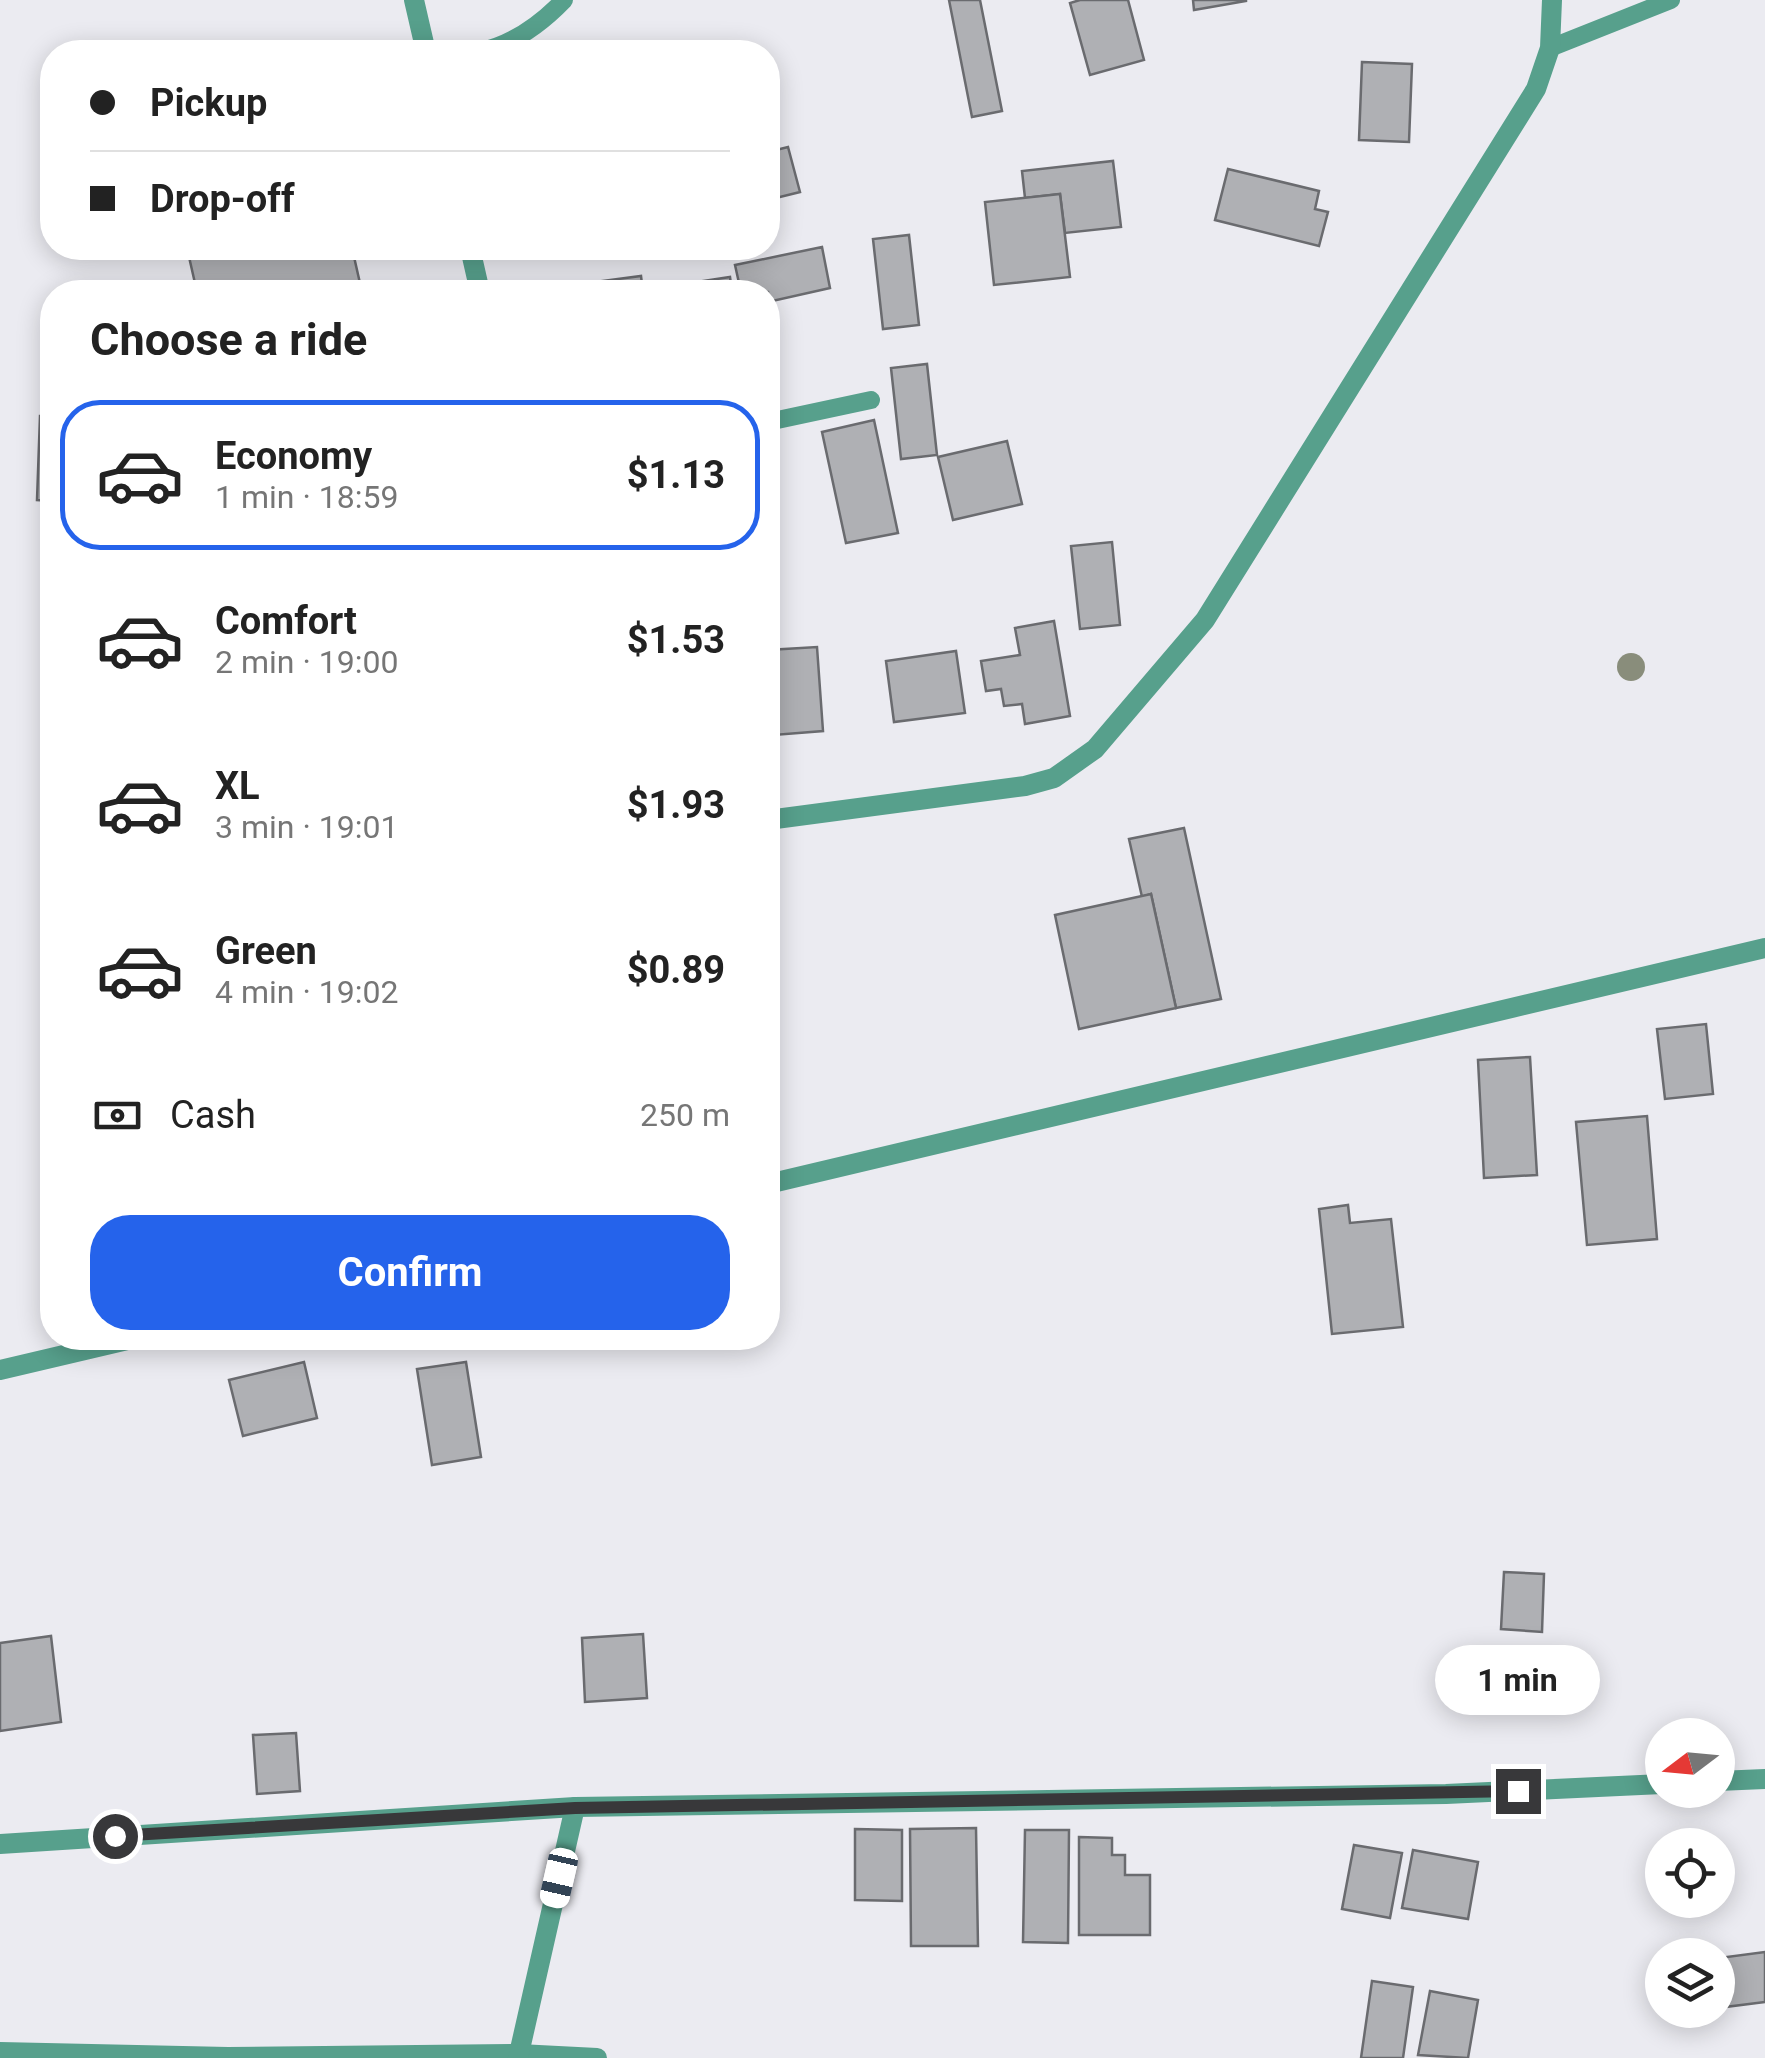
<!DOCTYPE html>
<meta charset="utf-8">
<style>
:root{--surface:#fff;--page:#f2f2f2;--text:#222;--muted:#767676;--line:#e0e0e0;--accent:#2563eb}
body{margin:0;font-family:Roboto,sans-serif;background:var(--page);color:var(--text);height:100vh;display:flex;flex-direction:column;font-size:38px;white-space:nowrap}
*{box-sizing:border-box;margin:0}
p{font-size:32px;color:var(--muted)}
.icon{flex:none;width:55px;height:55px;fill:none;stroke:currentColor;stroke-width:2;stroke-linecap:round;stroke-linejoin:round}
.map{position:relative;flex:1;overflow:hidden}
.drawer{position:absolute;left:40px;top:280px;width:740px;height:1070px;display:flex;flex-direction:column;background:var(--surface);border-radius:40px;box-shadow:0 5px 25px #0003}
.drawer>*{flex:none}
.guide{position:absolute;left:40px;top:40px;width:740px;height:220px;border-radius:40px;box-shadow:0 5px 25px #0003;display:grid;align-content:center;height:220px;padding:0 50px;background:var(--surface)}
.needle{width:65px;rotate:254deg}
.controls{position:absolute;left:1645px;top:1718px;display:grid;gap:20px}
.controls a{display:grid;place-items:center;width:90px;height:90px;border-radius:50%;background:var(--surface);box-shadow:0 5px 25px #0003;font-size:50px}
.end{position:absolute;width:45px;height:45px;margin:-22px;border:12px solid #38383a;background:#fff;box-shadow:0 0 0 5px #fff}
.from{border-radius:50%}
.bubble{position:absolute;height:70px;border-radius:35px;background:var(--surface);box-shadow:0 5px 25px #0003;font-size:32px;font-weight:700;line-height:70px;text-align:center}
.car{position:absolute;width:30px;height:60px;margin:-30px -15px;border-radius:12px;box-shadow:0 0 8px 2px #0007;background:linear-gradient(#fff 24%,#345 0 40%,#fff 0 76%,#345 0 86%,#fff 0)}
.guide b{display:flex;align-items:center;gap:35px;height:95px;font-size:38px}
.guide b+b{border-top:2px solid var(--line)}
.guide i{width:25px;height:25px;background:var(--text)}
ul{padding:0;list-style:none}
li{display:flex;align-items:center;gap:30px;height:150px;margin:0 20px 15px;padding:0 30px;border:5px solid transparent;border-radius:40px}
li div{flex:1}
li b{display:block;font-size:38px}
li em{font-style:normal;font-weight:700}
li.current{border-color:var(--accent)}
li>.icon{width:90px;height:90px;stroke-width:1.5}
h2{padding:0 50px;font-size:45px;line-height:120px}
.pay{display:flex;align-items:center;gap:25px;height:110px;padding:0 50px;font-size:38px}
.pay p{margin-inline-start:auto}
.primary-button{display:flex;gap:20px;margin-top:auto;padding:20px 50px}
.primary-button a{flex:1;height:115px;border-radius:40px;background:var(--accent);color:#fff;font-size:40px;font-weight:700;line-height:115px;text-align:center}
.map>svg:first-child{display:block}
</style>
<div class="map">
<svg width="1765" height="2058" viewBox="0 0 1765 2058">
<rect width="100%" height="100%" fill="#ebebf1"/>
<g fill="#afb0b4" stroke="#6a6b6f" stroke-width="2.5">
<polygon points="949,0 980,0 1002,111 972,117"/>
<polygon points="1080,0 1128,0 1144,60 1090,75 1070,3"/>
<polygon points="1193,0 1246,0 1246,1 1194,10"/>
<polygon points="1362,62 1412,64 1409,142 1359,140"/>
<polygon points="788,147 800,192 768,200 768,152"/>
<polygon points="1113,161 1121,227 1065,233 1060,194 1025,198 1022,171"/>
<polygon points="1228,169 1319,191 1315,209 1328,212 1319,246 1215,220"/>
<polygon points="1060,194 1070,277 994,285 985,202"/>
<polygon points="909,235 919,325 883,329 873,239"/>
<polygon points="822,247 830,288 768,302 768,292 741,292 735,265"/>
<polygon points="187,248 352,248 362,292 197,292"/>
<polygon points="641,276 643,292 573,292 572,285"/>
<polygon points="730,277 732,292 692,292 690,283"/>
<polygon points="927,364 937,455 901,459 891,368"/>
<polygon points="40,416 52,416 52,501 37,500"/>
<polygon points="874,420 898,533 846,543 822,432"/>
<polygon points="1007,441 1022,504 953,520 938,457"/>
<polygon points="768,490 776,542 768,543"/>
<polygon points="1112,542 1120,625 1080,629 1071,546"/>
<polygon points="1054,621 1070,716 1025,724 1022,704 1004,706 1001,689 986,691 981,661 1020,655 1015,628"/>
<polygon points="817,647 823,731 774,735 768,650"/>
<polygon points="956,651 965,713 894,722 886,661"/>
<polygon points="1184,828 1221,999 1176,1008 1151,894 1142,897 1129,839"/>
<polygon points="1151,894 1176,1008 1079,1029 1055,915"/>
<polygon points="1706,1024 1713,1094 1665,1099 1657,1029"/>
<polygon points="1530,1057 1537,1175 1484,1178 1478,1060"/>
<polygon points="1647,1116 1657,1239 1587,1245 1576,1122"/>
<polygon points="1348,1205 1350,1223 1391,1219 1403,1327 1332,1334 1319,1209"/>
<polygon points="304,1362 317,1418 243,1436 229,1380"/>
<polygon points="466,1362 481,1457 432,1465 417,1369"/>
<polygon points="1504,1572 1544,1574 1542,1632 1501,1629"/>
<polygon points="643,1634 647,1698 585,1702 582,1638"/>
<polygon points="51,1636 61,1722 0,1731 0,1643"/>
<polygon points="296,1733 300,1791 257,1794 253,1735"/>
<polygon points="976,1828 978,1946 911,1946 910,1829"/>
<polygon points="855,1829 902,1830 902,1901 855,1900"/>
<polygon points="1025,1830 1069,1830 1068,1943 1023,1942"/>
<polygon points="1079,1837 1112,1838 1112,1855 1125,1855 1125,1875 1150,1875 1150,1935 1079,1935"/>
<polygon points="1354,1845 1402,1853 1390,1918 1342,1909"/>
<polygon points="1413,1850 1478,1862 1468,1919 1402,1908"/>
<polygon points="1765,1952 1765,2002 1725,2007 1719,1958"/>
<polygon points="1372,1981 1413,1987 1403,2058 1361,2058"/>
<polygon points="1430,1991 1478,2000 1468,2058 1418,2055"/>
</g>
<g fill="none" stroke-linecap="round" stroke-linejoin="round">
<g stroke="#57a08c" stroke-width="18">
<polyline points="1550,48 1671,0"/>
<path d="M478 52C512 45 540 25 564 0"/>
<polyline points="768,422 871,400"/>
</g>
<g stroke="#57a08c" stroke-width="20">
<polyline points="414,0 426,52"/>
<polyline points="470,248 480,292"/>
<polyline points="768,820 1025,786 1054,778 1095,749 1205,620 1536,89 1550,48 1552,0"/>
<polyline points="768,1184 1765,948"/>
<polyline points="0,1370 136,1338"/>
<polyline points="1718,1781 1765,1779"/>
<polyline points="0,1844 575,1807 1446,1794 1662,1784"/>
<polyline points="0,2052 228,2057 519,2054 597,2058"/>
<polyline points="518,2058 575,1807"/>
</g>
</g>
<circle fill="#898d7b" cx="1631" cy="667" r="14"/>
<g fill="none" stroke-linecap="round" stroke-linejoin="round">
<polyline stroke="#38383a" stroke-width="12" points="115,1836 575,1808 1518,1791"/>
</g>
</svg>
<div class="controls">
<a><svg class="needle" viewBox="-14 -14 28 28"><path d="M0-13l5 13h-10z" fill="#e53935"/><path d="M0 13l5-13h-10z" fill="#767676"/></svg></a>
<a><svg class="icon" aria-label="locate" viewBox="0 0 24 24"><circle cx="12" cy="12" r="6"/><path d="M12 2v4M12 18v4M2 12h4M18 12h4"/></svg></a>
<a><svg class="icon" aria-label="layers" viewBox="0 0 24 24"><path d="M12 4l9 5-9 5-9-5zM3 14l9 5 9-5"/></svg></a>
</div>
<i class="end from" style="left:115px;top:1836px"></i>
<i class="end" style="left:1518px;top:1791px"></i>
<div class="bubble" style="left:1435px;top:1645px;width:165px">1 min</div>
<i class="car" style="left:559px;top:1878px;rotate:193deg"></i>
<div class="guide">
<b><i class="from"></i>Pickup</b>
<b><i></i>Drop-off</b>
</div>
<section class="drawer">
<h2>Choose a ride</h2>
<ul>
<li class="current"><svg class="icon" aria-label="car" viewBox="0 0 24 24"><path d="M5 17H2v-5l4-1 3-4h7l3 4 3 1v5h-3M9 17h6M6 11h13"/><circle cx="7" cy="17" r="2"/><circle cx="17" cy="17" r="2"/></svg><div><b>Economy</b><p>1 min · 18:59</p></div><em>$1.13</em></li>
<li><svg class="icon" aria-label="car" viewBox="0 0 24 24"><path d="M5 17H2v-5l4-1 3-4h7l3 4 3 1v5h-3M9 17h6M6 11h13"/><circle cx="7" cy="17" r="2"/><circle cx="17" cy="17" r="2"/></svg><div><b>Comfort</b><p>2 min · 19:00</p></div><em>$1.53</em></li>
<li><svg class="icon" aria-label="car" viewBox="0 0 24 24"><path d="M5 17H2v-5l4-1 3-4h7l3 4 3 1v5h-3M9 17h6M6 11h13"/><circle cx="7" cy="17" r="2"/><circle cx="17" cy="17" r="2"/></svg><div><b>XL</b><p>3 min · 19:01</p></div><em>$1.93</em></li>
<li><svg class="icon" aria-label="car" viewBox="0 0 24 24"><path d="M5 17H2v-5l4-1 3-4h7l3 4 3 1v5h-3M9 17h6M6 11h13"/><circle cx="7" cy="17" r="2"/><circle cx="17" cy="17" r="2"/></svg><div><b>Green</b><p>4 min · 19:02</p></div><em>$0.89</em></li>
</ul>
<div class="pay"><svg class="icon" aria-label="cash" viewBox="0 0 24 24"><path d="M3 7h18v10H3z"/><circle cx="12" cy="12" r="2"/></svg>Cash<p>250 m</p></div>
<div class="primary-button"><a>Confirm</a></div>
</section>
</div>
